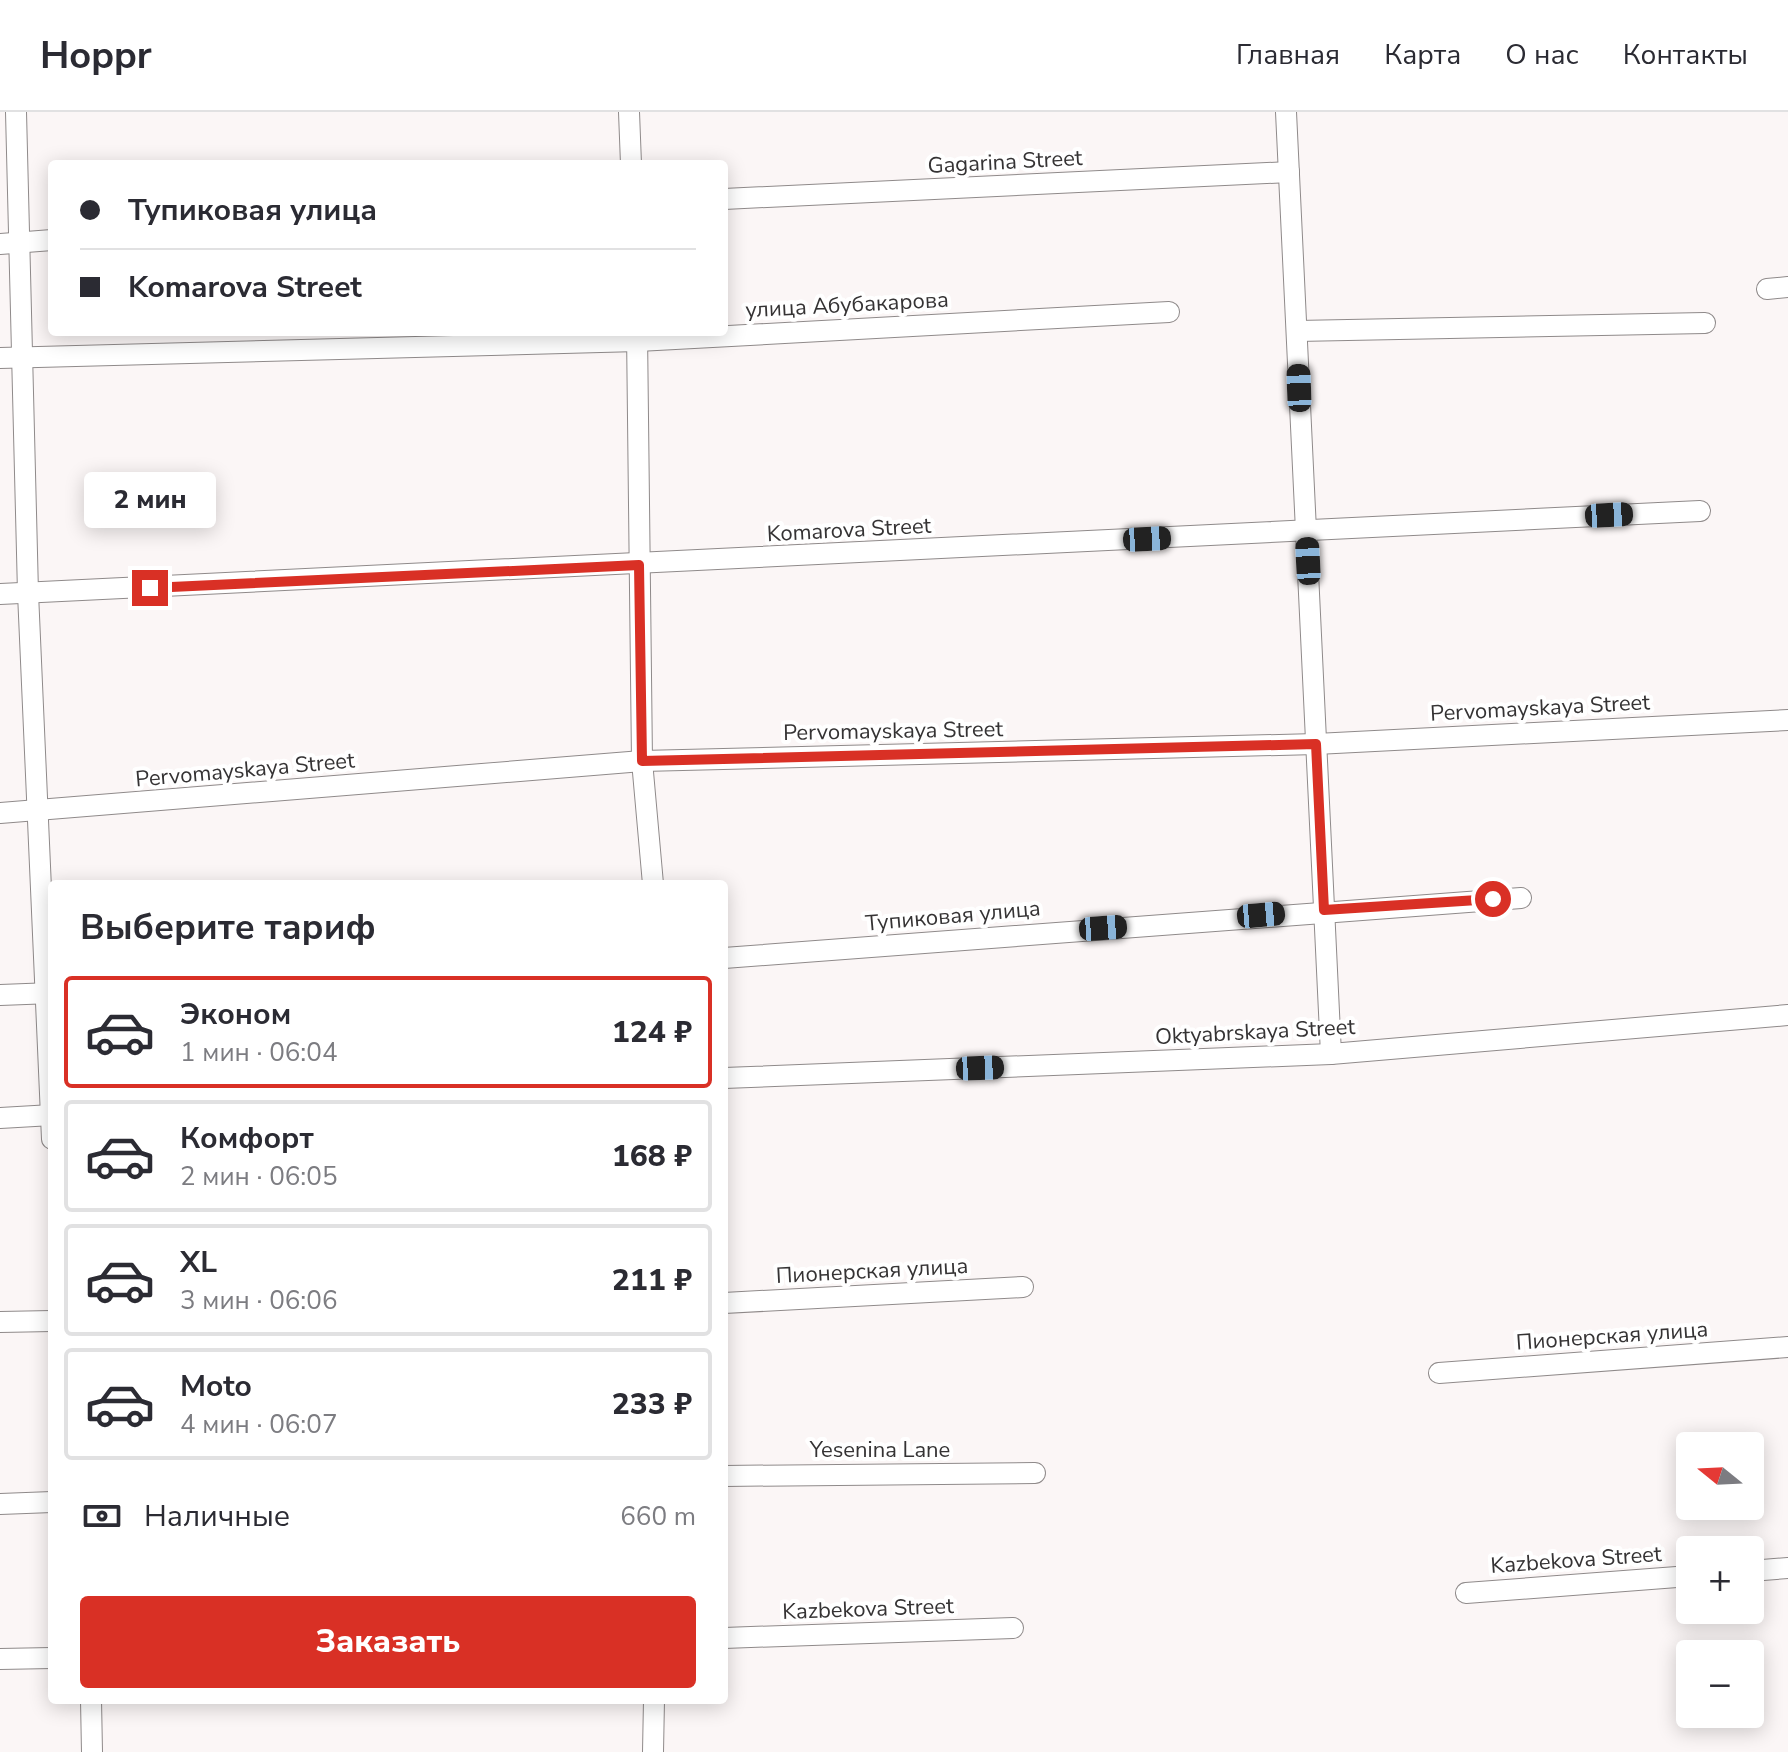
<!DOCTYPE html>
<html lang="ru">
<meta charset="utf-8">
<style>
:root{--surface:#fff;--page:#f2f2f3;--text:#2b2b33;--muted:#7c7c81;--line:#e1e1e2;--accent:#d93025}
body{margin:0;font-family:"Nunito Sans",sans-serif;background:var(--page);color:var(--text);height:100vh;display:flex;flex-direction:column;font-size:30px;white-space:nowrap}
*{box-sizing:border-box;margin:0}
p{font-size:26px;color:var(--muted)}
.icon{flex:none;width:44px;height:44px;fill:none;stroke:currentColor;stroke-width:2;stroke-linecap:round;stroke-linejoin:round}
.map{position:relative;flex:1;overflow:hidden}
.details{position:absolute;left:48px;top:768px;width:680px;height:824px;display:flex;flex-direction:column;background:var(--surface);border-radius:8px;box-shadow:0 4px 20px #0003}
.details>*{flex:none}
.top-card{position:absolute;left:48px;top:48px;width:680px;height:176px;border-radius:8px;box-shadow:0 4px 20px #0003;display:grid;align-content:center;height:176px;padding:0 32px;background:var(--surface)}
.needle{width:52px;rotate:288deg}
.fabs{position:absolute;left:1676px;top:1320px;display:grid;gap:16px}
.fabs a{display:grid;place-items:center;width:88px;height:88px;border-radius:8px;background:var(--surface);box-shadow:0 4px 20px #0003;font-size:40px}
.end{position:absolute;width:36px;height:36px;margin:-18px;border:10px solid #d93025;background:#fff;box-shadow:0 0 0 4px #fff}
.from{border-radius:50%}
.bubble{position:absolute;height:56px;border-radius:8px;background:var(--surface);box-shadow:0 4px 20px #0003;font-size:26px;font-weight:800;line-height:56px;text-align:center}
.car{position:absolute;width:24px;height:48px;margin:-24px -12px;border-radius:10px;box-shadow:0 0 6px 2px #0007;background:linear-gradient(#222 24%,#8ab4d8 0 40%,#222 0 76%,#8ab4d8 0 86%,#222 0)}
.top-card b{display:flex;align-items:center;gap:28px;height:76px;font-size:30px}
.top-card b+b{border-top:2px solid var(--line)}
.top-card i{width:20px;height:20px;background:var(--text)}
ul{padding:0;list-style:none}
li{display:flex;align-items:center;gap:24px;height:112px;margin:0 16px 12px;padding:0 16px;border:4px solid var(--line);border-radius:8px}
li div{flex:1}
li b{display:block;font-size:30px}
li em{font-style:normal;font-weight:800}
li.selected{border-color:var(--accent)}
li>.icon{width:72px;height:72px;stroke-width:1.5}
h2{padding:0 32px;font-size:36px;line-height:96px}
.pay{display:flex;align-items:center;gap:20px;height:88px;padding:0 32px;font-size:30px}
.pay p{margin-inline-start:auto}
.cta{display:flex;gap:16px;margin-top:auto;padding:16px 32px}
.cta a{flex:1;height:92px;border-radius:8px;background:var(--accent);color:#fff;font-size:32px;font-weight:800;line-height:92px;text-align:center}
header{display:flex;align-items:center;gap:48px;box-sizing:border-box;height:112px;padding:0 40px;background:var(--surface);border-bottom:2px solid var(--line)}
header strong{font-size:38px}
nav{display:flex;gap:44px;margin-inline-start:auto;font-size:28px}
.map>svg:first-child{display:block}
</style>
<header>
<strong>Hoppr</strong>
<nav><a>Главная</a><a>Карта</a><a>О нас</a><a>Контакты</a></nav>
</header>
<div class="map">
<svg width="1788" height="1640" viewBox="0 0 1788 1640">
<rect width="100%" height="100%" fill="#fbf6f6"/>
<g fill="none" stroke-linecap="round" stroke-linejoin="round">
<g stroke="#8f8a8a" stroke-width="22">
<g id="minor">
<polyline points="16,0 28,481 52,1027"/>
<polyline points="629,0 631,52"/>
<polyline points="1286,0 1331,942"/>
<polyline points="724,87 1289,60"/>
<polyline points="0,132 52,128"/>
<polyline points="1767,177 1788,175"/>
<polyline points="1297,219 1705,211"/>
<polyline points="637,220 642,649 653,772"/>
<polyline points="0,246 638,229 1169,200"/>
<polyline points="0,482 1700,399"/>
<polyline points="0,701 642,649 1316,632 1788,608"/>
<polyline points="724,846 1521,786"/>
<polyline points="0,883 52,881"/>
<polyline points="724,966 1331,942 1788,903"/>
<polyline points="0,1006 52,1003"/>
<polyline points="724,1191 1023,1175"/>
<polyline points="0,1210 52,1209"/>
<polyline points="1439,1261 1788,1235"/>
<polyline points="724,1364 1035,1361"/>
<polyline points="0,1392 52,1390"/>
<polyline points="1750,1459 1788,1456"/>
<polyline points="1466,1481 1690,1464"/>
<polyline points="724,1526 1013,1516"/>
<polyline points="0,1547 52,1546"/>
<polyline points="91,1588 92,1640"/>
<polyline points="653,1640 654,1588"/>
</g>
</g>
<use href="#minor" stroke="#fff" stroke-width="20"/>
</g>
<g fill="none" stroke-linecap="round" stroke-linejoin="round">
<polyline stroke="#d93025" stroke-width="10" points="150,476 639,453 642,649 1316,632 1324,798 1493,787"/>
</g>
<g text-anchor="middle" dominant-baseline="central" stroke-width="8" stroke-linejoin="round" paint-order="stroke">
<g font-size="22" fill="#353334" stroke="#fff">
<text transform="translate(1005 50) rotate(-3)">Gagarina Street</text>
<text transform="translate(847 193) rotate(-3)">улица Абубакарова</text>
<text transform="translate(849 418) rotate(-3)">Komarova Street</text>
<text transform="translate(1540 596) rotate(-3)">Pervomayskaya Street</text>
<text transform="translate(893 619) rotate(-1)">Pervomayskaya Street</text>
<text transform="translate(245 658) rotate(-5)">Pervomayskaya Street</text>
<text transform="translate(953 804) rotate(-5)">Тупиковая улица</text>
<text transform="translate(1255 920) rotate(-3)">Oktyabrskaya Street</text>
<text transform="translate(872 1159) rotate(-3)">Пионерская улица</text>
<text transform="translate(1612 1224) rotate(-4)">Пионерская улица</text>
<text x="880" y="1338">Yesenina Lane</text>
<text transform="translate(1576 1448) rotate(-4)">Kazbekova Street</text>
<text transform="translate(868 1497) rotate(-2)">Kazbekova Street</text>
</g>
</g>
</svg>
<div class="fabs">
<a><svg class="needle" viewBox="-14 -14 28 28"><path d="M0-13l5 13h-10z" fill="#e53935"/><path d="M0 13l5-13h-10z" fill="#7c7c81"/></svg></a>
<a>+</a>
<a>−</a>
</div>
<i class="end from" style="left:1493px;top:787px"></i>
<i class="end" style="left:150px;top:476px"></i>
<div class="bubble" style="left:84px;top:360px;width:132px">2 мин</div>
<i class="car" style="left:1299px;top:276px;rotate:358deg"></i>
<i class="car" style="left:1609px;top:403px;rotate:87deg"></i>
<i class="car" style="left:1147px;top:427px;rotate:87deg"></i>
<i class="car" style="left:1308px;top:449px;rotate:357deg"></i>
<i class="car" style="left:1261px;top:803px;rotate:85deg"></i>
<i class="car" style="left:1103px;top:816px;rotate:86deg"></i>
<i class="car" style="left:980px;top:956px;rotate:88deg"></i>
<div class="top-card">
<b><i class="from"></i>Тупиковая улица</b>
<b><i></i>Komarova Street</b>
</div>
<section class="details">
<h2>Выберите тариф</h2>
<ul>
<li class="selected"><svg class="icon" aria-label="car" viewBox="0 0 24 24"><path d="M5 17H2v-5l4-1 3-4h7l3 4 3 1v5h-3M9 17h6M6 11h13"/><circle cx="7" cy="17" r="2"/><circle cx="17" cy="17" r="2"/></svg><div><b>Эконом</b><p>1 мин · 06:04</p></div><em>124 ₽</em></li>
<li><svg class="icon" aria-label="car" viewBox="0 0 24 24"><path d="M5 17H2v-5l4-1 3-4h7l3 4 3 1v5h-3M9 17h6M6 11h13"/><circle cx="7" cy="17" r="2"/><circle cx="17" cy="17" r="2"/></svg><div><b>Комфорт</b><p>2 мин · 06:05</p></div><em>168 ₽</em></li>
<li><svg class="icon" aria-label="car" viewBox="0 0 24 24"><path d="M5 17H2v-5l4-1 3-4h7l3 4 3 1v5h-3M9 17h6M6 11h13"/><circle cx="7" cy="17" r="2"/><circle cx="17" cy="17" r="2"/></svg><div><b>XL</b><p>3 мин · 06:06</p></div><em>211 ₽</em></li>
<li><svg class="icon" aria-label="car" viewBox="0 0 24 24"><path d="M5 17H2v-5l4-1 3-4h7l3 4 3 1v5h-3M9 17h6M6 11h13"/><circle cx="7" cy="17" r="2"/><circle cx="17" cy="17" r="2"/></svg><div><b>Moto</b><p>4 мин · 06:07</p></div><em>233 ₽</em></li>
</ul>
<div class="pay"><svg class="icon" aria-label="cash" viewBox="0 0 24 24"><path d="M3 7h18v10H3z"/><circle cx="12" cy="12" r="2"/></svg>Наличные<p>660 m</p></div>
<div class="cta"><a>Заказать</a></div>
</section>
</div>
